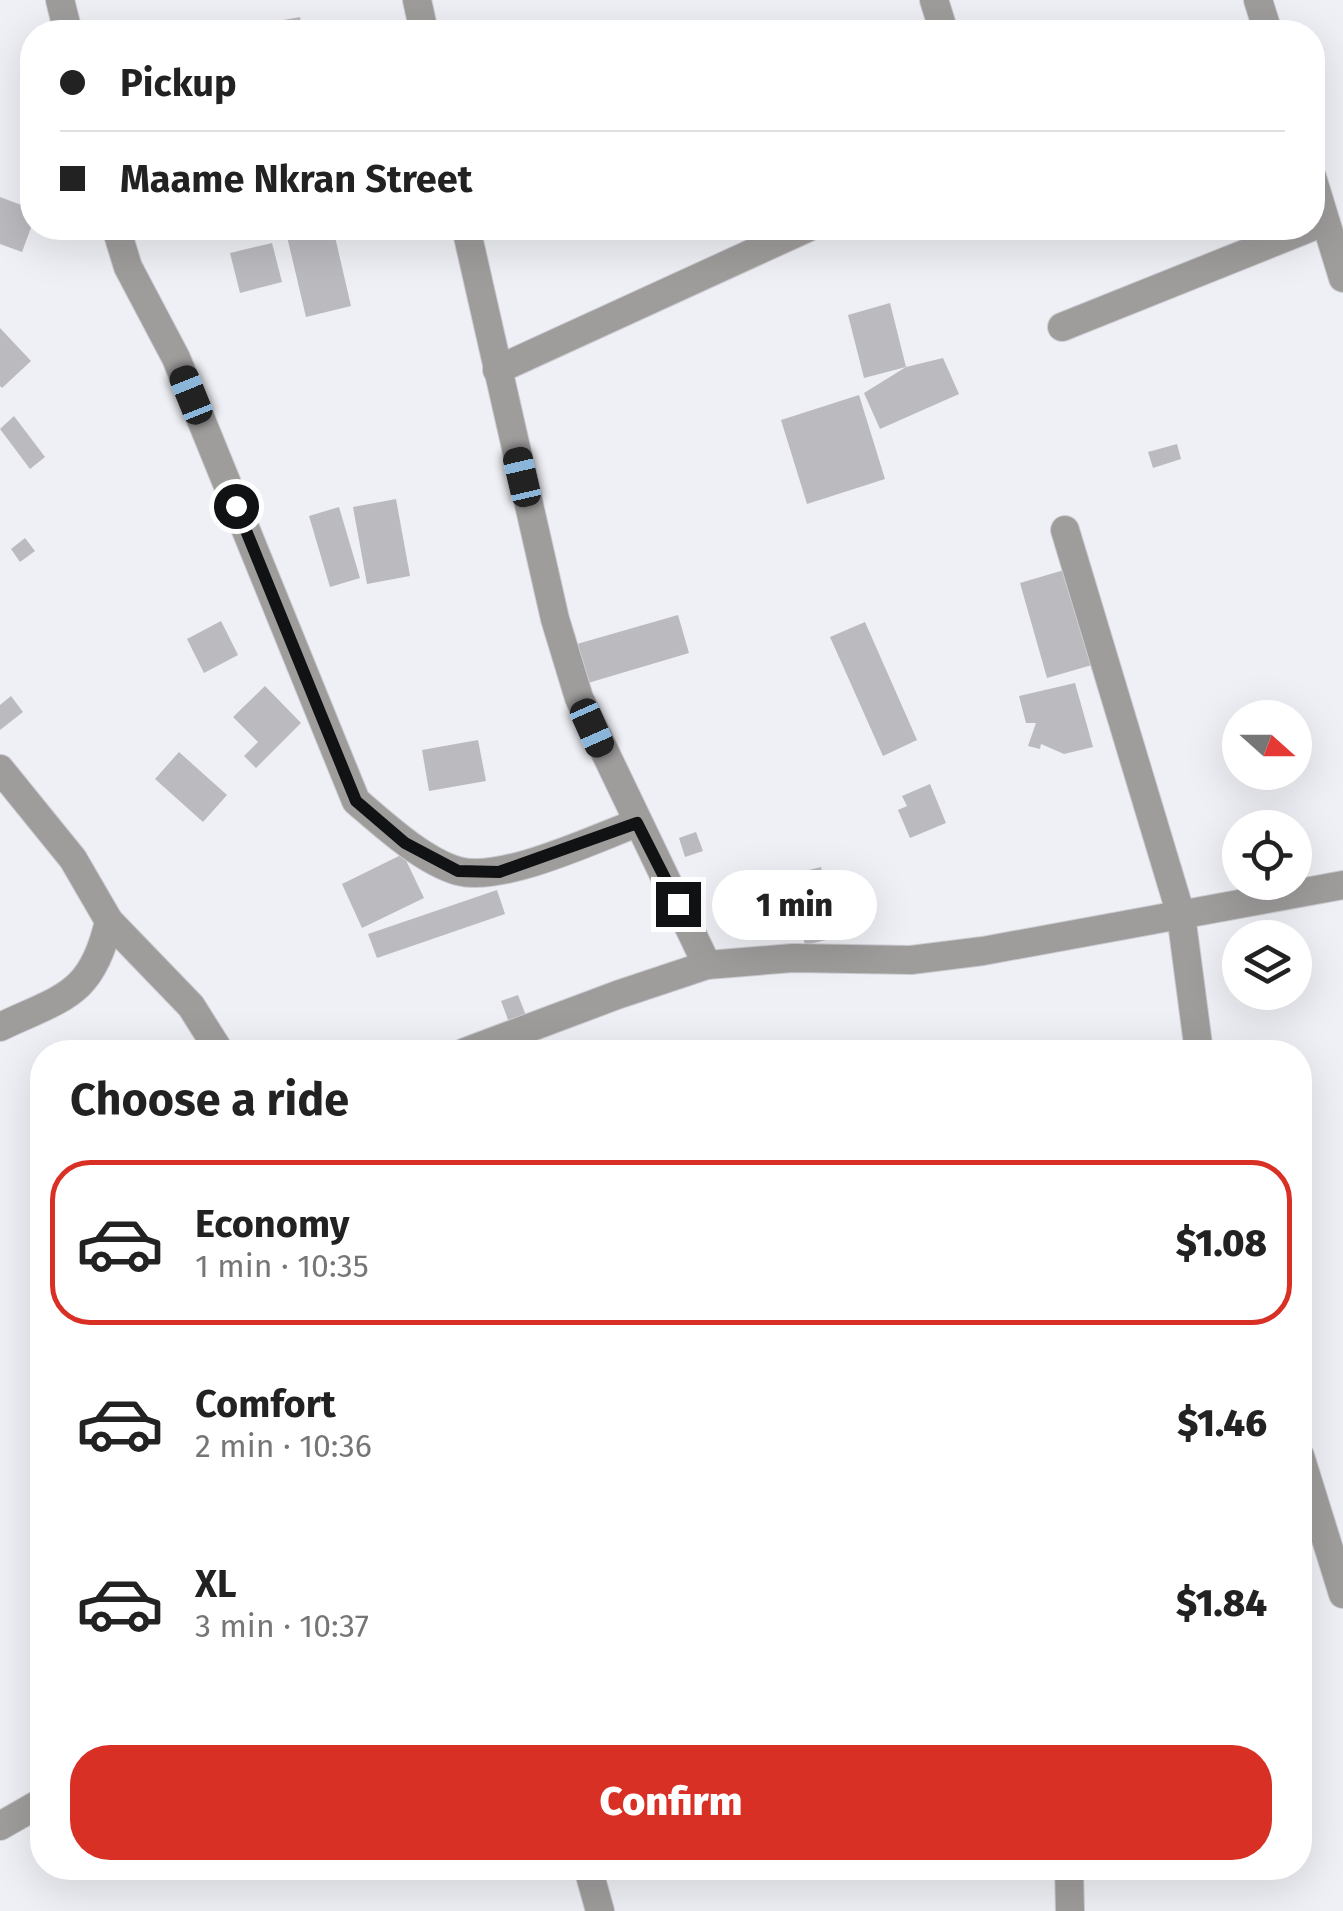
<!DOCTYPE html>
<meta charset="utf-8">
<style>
:root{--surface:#fff;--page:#f6f6f6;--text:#222;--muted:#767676;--line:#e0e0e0;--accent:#d93025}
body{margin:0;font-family:"Fira Sans",sans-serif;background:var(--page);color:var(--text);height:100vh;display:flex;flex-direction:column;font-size:38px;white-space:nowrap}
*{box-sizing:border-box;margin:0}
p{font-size:32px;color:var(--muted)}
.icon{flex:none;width:55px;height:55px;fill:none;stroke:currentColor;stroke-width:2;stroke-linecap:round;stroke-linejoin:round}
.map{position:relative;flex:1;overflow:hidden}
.side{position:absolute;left:30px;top:1040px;width:1282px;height:840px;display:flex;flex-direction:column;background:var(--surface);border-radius:40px;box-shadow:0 10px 40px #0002}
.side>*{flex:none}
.top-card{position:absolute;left:20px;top:20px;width:1305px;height:220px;border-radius:40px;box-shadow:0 10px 40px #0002;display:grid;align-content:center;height:220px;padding:0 40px;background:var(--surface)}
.needle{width:65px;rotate:111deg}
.buttons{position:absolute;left:1222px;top:700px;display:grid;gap:20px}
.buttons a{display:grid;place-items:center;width:90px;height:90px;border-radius:50%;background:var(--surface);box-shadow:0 10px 40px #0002;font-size:50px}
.end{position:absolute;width:45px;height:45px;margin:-22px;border:12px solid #111213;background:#fff;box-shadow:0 0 0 5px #fff}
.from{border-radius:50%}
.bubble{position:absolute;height:70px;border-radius:35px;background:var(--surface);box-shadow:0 10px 40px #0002;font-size:32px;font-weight:800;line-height:70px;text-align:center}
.car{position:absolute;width:30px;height:60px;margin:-30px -15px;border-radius:12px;box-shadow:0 0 8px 2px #0007;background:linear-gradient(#222 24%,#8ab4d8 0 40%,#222 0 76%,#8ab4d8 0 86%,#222 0)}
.top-card b{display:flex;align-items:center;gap:35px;height:95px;font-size:38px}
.top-card b+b{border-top:2px solid var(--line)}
.top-card i{width:25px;height:25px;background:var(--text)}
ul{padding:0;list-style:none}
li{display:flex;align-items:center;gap:30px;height:165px;margin:0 20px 15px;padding:0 20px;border:5px solid transparent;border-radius:40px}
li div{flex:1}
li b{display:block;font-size:38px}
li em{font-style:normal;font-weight:800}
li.current{border-color:var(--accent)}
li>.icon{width:90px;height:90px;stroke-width:1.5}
h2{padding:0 40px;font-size:45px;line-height:120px}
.action{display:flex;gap:20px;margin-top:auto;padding:20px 40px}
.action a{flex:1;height:115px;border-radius:40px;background:var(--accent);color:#fff;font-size:40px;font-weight:800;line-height:115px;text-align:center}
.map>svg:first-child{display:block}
</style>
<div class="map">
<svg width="1343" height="1911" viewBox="0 0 1343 1911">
<rect width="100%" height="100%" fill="#eff0f5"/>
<g fill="#bababf">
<polygon points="300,17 303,32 285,32 283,20"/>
<polygon points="0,197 32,209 32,225 22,252 0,244"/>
<polygon points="285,228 333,228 351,306 306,317"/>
<polygon points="554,228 590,228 590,229 555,236"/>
<polygon points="272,243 282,282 240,293 230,253"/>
<polygon points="890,303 906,367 864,378 848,315"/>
<polygon points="0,328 31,361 2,388 0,386"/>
<polygon points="943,358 959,394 880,429 864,393 906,367"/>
<polygon points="859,395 885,479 807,504 781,420"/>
<polygon points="14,416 45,457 30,469 0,429"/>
<polygon points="1177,444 1181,459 1153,468 1148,452"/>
<polygon points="396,499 410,576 367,584 353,507"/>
<polygon points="339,507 360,578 330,587 309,516"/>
<polygon points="25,538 35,551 20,562 11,549"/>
<polygon points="1064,570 1092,665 1047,678 1020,583"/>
<polygon points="678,615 689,653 588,683 577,644"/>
<polygon points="221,621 238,655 204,673 187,639"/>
<polygon points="865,622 917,740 883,756 830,637"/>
<polygon points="1075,683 1093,747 1064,754 1041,744 1040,749 1028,746 1036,723 1026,723 1019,696"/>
<polygon points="265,686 301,723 256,768 244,756 258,742 233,717"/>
<polygon points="11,696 23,712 0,730 0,705"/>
<polygon points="478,740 486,781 429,791 422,750"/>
<polygon points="179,752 227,795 203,822 155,779"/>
<polygon points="930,784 946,823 910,838 898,810 907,806 902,796"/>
<polygon points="696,832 703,851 685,857 679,838"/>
<polygon points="403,854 424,898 362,928 342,884"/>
<polygon points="821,867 839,937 805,945 788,875"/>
<polygon points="497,890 505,914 377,958 368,934"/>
<polygon points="518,995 527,1018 510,1025 501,1001"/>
</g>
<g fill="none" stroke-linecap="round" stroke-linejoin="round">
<g stroke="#cbccd1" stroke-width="30">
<g id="street">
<polyline points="60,0 68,32"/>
<polyline points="417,0 424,32"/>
<polyline points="934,0 944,32"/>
<polyline points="1258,0 1268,32"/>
<polyline points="1312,177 1343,278"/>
<path d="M116 228 128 267 176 358 356 801C384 825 423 861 458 871 502 883 594 839 637 823"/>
<polyline points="466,228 555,619 579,698 707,965"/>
<polyline points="1062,327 1309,228"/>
<polyline points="497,370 807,228"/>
<polyline points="1065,530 1181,915 1199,1052"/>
<polyline points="0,769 73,859 109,921 191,1006 220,1052"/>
<path d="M0 1027C63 997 92 996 109 921"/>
<polyline points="465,1052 617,995 707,965 793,958 911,960 983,951 1343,885"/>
<polyline points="1300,1456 1343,1594"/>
<polyline points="0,1826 42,1802"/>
<polyline points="588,1868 600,1911"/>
<polyline points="1069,1868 1070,1911"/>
</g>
</g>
<use href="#street" stroke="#9f9c9c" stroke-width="28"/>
</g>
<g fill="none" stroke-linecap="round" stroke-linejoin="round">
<polyline stroke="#111213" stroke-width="12" points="236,506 356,801 405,843 458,871 499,872 637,823 678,904"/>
</g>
</svg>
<div class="buttons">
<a><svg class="needle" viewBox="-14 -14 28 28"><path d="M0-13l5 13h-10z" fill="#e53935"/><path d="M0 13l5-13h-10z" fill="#767676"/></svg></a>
<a><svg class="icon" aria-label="locate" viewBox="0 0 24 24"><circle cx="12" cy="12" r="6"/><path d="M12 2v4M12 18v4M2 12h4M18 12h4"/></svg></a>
<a><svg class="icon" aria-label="layers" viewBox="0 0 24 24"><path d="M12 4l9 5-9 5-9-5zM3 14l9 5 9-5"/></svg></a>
</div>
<i class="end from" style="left:236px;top:506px"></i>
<i class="end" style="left:678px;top:904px"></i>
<div class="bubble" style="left:712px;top:870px;width:165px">1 min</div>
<i class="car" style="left:191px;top:395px;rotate:338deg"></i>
<i class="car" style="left:522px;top:477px;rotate:347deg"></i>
<i class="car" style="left:592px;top:728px;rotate:156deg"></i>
<div class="top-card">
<b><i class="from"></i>Pickup</b>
<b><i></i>Maame Nkran Street</b>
</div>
<section class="side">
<h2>Choose a ride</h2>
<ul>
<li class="current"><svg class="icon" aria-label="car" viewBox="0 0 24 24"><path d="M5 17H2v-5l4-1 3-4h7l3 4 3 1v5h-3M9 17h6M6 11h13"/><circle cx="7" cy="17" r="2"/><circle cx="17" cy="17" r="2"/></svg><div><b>Economy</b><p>1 min · 10:35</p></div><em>$1.08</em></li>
<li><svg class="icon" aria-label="car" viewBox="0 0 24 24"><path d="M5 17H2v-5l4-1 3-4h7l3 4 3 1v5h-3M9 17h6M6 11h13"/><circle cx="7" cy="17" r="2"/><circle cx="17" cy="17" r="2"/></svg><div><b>Comfort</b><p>2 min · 10:36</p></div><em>$1.46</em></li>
<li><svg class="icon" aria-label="car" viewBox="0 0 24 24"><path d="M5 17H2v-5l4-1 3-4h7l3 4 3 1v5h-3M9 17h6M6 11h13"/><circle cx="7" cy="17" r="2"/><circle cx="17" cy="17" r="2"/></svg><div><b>XL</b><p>3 min · 10:37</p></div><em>$1.84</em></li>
</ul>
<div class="action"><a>Confirm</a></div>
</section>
</div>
